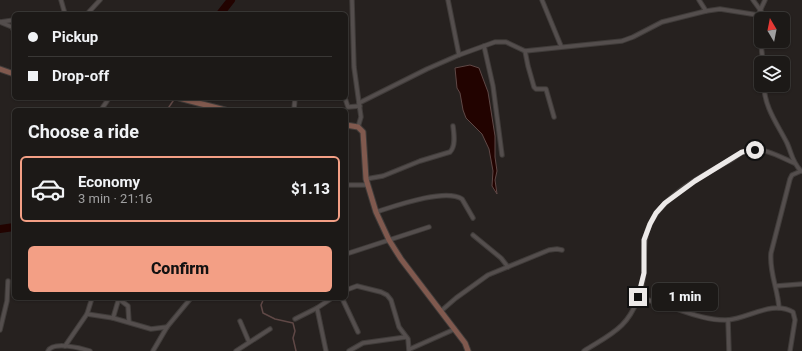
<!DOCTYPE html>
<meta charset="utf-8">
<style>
:root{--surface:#1c1917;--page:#252220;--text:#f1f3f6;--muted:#a0a0a1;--line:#3a3836;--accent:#f39f85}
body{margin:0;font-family:Roboto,sans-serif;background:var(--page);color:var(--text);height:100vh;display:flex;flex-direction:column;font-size:15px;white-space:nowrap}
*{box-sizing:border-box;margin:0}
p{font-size:13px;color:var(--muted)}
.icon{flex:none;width:22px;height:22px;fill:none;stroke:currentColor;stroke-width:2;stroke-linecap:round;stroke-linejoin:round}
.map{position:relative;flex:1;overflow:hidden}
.details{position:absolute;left:12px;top:108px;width:336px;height:192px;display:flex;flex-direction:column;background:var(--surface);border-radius:6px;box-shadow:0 1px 3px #0004,0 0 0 1px var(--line)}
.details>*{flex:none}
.top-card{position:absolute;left:12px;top:12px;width:336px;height:88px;border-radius:6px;box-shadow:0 1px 3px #0004,0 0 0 1px var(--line);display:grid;align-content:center;height:88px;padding:0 16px;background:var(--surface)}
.needle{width:26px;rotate:350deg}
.buttons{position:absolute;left:754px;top:12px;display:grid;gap:8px}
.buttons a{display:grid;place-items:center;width:36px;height:36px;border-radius:6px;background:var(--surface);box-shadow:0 1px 3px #0004,0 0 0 1px var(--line);font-size:20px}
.end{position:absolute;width:18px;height:18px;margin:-9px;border:5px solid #ece9e8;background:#111;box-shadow:0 0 0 2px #111}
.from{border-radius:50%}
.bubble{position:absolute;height:28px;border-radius:6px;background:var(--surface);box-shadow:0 1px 3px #0004,0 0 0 1px var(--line);font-size:13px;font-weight:800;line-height:28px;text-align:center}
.top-card b{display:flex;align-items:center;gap:14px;height:38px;font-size:15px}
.top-card b+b{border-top:1px solid var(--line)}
.top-card i{width:10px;height:10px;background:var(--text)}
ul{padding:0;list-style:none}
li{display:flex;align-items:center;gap:12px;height:66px;margin:0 8px 6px;padding:0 8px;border:2px solid transparent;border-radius:6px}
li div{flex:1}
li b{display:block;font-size:15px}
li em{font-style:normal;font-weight:800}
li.selected{border-color:var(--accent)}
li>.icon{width:36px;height:36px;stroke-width:1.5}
h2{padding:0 16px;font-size:18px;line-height:48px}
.button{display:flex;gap:8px;margin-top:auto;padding:8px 16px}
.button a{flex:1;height:46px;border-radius:6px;background:var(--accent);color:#111;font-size:16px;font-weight:800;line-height:46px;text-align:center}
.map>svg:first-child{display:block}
</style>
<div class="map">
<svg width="802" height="351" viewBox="0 0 802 351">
<rect width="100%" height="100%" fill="#26211f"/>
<polygon fill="#220300" stroke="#5f4846" points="470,65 479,68 488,92 495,136 495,157 497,171 495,180 497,194 492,186 493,171 489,149 482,134 466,118 463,110 460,93 457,88 455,68"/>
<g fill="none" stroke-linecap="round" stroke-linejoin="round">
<g stroke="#5f4846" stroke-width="1.5">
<polyline points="167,110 175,98"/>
<polyline points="264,298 261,305 263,313 275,319 293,323 295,331 293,338 296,351"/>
</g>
<g stroke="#220300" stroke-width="8">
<polyline points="220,14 231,0"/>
<polyline points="0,229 14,227"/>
</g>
<g stroke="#403c3a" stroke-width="5.5">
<g id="street">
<polyline points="61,0 65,14"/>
<polyline points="352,0 354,67 359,103"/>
<polyline points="448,0 459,55"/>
<polyline points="542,0 561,46"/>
<polyline points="699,0 706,11"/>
<polyline points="753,0 761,11"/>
<polyline points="87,14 100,0"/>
<polyline points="758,15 763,63"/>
<polyline points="0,22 12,27 14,31"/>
<polyline points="0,22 14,20"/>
<polyline points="484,46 493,86 502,155"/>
<polyline points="525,51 528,66 534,87 536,89 546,89 554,117"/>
<path d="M764 85C764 107 778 125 787 143 792 154 792 162 801 171"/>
<polyline points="345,98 348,107 360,106"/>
<polyline points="101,110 109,98"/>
<polyline points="294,110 295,98"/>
<polyline points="358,127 361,117 359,103 427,69 459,55 495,42 506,42 525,51 622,41 633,37 662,22 706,11 720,9 758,15 765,0"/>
<path d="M366 179 383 176 420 161 450 152C456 146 454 134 453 126"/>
<polyline points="346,185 368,185"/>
<path d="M376 212C395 206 445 188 462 199L473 218"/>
<polyline points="473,235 501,258 508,267"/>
<polyline points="346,254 429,227"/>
<polyline points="776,286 802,284"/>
<polyline points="346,290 357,286 381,292 387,295 391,300 399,327 408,339 409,351"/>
<path d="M638 297C648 300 658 303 668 306 686 312 707 321 728 320 749 318 773 300 793 312L795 320 790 351"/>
<polyline points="342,298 358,332"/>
<polyline points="119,299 128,306 129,322"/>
<polyline points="317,308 326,351"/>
<path d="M779 308C778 289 769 272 771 253L790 179 792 175 801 171"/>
<polyline points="441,311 456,298 488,275 549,250 557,249 562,250"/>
<polyline points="87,314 113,318 151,329 167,327"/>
<polyline points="113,318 119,298"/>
<polyline points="295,319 317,308 332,298"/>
<polyline points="728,320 729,351"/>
<polyline points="240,321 249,342"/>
<polyline points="0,330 7,301 8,281"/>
<polyline points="65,346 87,314 92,298"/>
<polyline points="410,349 455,329"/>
<path d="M48 351C53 341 81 348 90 351"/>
<polyline points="153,351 167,327 191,298"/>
<polyline points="236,351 270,329"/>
<polyline points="349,351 363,343 406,337"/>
<path d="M584 351C596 343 611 336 622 325 635 312 642 291 644 273 645 255 642 239 651 222 665 195 703 175 729 161 735 158 741 152 747 150 764 147 780 157 794 163"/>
</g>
</g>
<g stroke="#403c3a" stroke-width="7">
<g id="secondary">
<polyline points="0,69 14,74"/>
<polyline points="179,98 225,110"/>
<polyline points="346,125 358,127 363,132 366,179 376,212 389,240 401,259 465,343 468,351"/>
</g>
</g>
<use href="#street" stroke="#544e4d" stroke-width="3.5"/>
<use href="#secondary" stroke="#80594e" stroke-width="5"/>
</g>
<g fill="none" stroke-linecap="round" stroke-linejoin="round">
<polyline stroke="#ece9e8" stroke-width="5" points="638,297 644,273 644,240 650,224 656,213 665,203 695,181 742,152 755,150"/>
</g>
</svg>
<div class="buttons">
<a><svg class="needle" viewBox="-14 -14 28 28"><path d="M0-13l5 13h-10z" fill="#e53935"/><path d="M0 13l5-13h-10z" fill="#a0a0a1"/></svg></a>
<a><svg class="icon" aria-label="layers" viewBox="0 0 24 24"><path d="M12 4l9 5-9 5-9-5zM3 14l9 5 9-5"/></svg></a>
</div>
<i class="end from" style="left:755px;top:150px"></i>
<i class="end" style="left:638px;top:297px"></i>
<div class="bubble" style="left:652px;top:283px;width:66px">1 min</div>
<div class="top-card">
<b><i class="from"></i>Pickup</b>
<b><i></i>Drop-off</b>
</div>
<section class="details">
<h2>Choose a ride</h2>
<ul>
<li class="selected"><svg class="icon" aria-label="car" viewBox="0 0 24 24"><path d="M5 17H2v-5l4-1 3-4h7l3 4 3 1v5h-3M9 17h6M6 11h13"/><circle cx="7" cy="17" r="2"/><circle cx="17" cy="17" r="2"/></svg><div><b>Economy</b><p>3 min · 21:16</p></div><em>$1.13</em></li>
</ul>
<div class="button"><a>Confirm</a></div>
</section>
</div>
